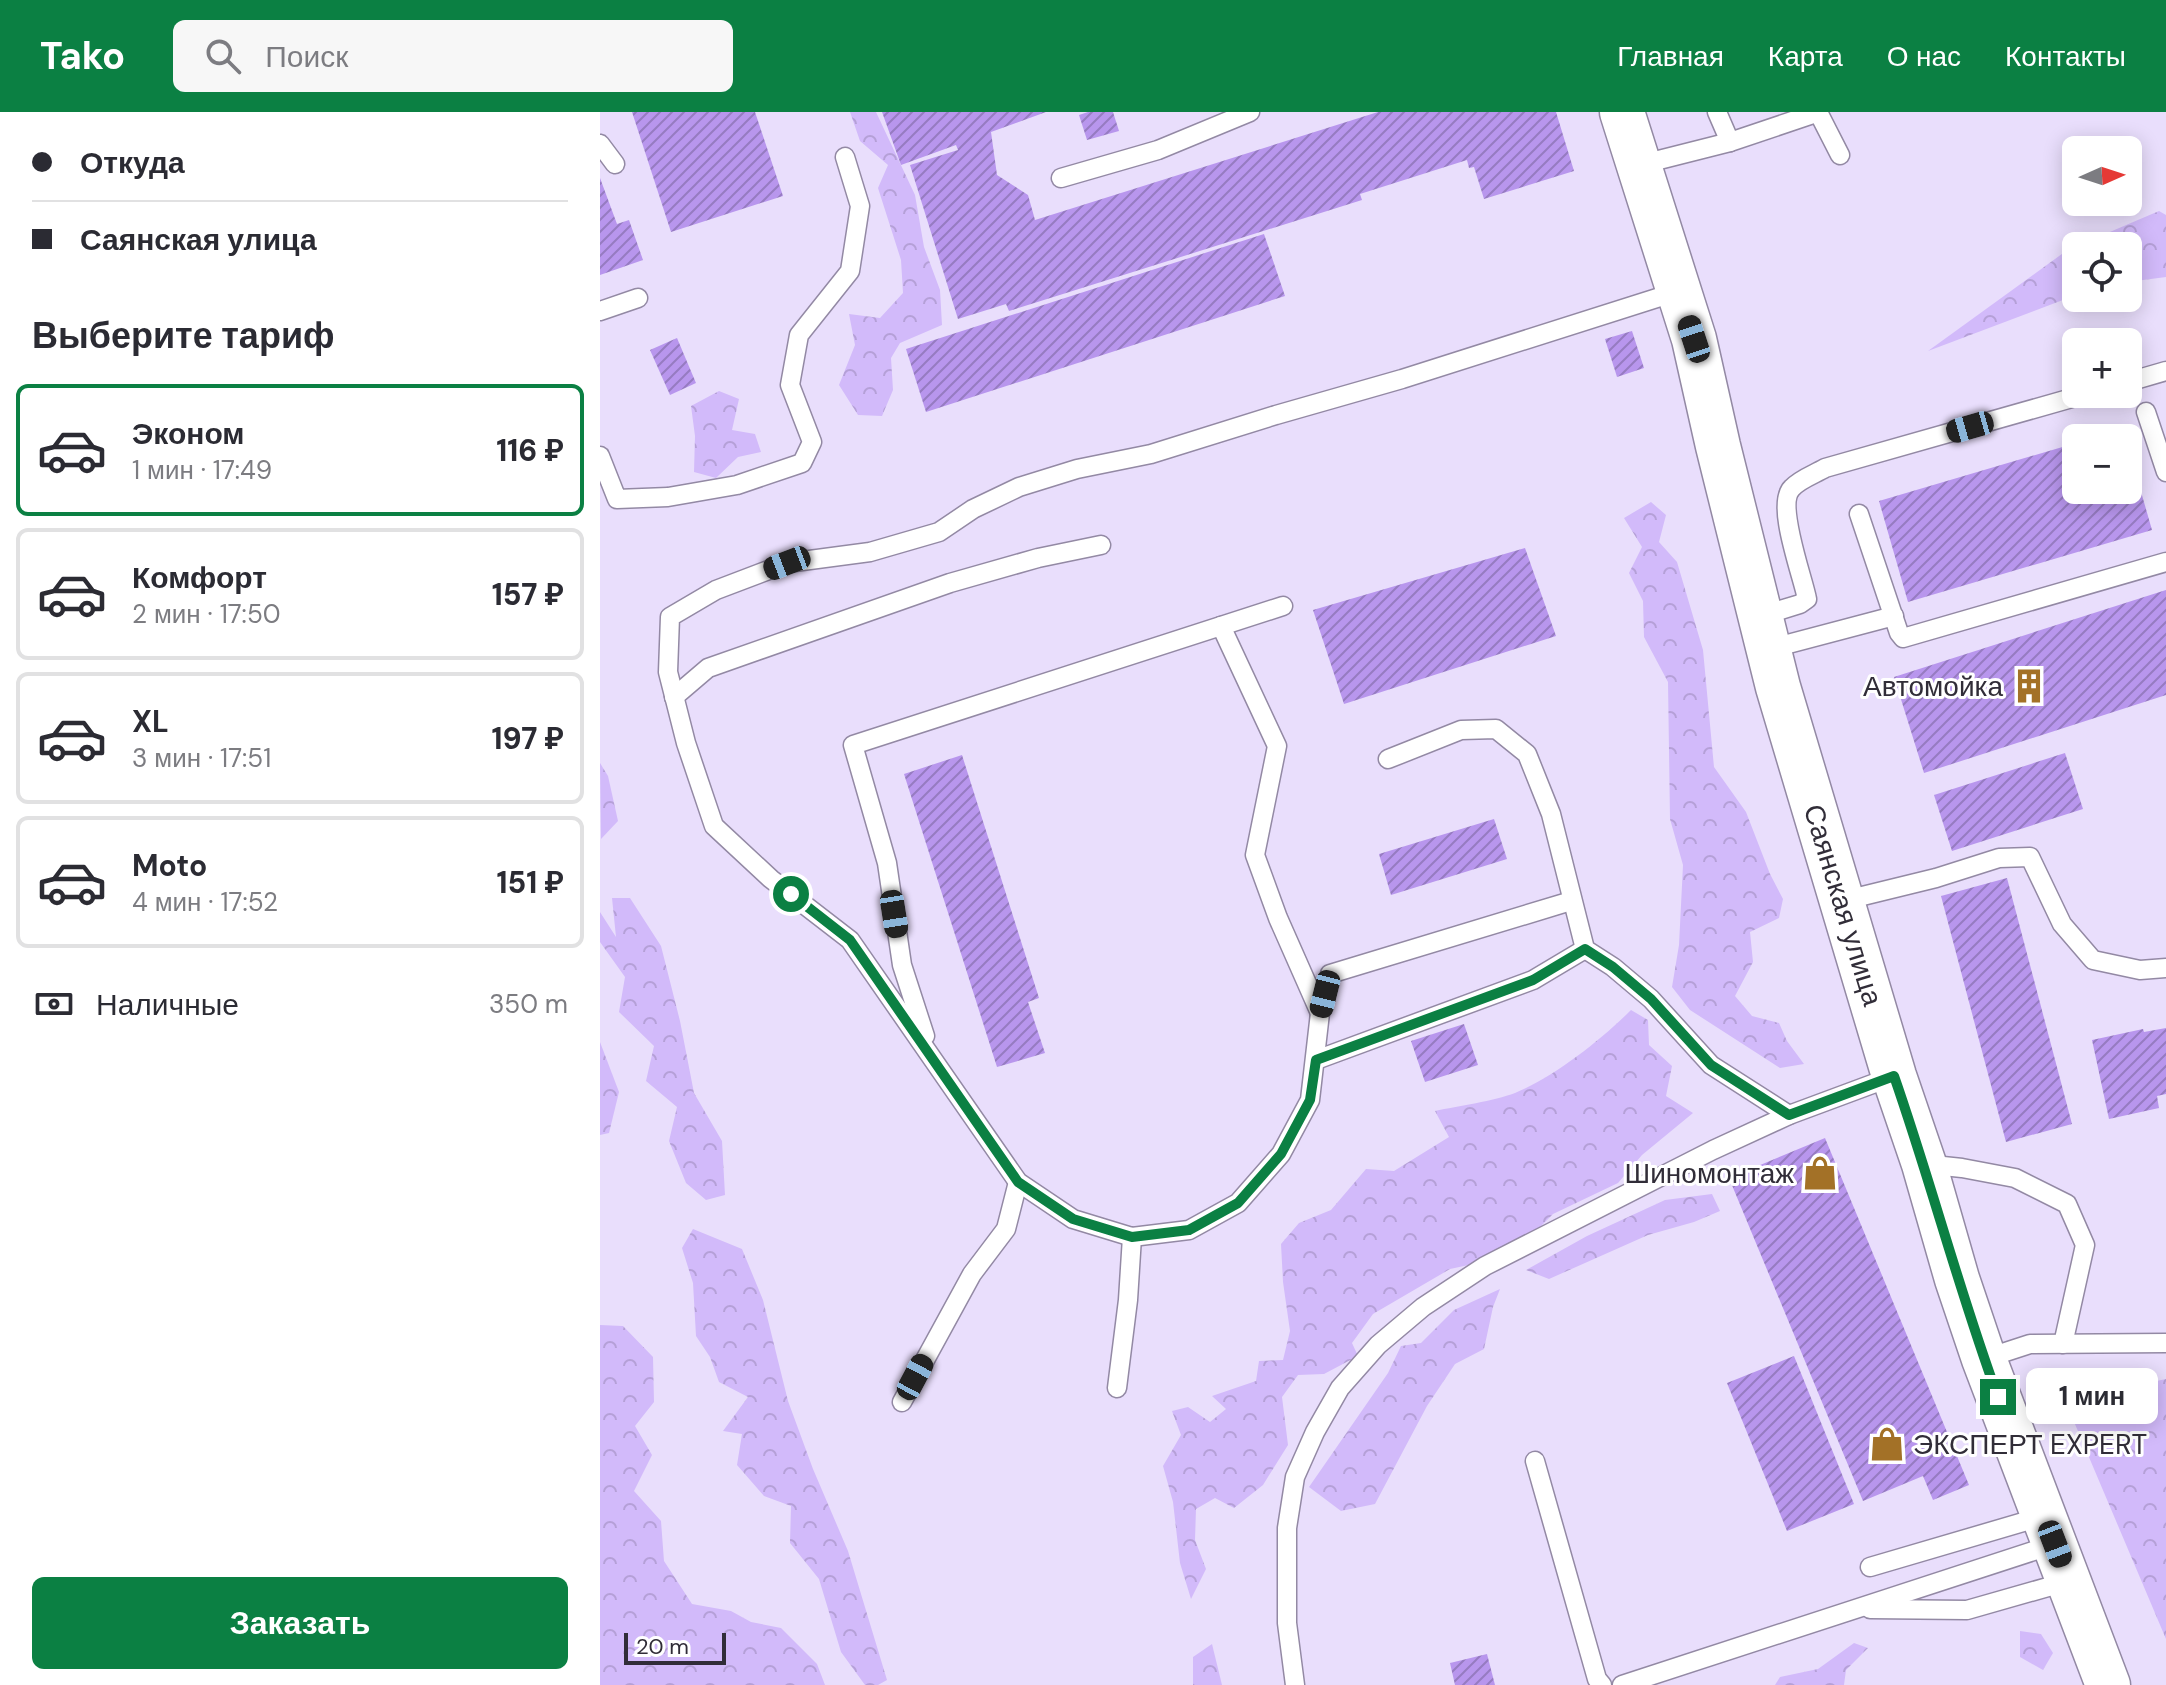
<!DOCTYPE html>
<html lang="ru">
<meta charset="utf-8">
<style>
:root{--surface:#fff;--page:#f7f7f7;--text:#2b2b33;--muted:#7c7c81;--line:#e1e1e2;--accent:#0b8043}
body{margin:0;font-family:"DM Sans",sans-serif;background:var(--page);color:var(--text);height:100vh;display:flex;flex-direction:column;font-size:30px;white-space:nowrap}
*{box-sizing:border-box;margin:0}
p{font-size:26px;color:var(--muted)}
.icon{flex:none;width:44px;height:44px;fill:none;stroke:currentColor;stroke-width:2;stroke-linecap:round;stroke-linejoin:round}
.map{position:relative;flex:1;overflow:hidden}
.panel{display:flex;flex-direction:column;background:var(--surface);width:600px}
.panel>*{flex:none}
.guide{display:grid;align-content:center;height:176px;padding:0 32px;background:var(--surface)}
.needle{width:52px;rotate:87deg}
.fabs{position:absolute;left:1462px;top:24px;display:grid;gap:16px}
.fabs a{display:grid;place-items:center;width:80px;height:80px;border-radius:12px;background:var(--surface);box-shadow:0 4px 20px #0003;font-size:40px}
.scale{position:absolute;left:24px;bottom:20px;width:102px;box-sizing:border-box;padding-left:8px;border:4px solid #312d38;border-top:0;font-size:22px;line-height:28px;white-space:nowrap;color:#312d38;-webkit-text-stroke:6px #fff;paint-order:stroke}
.end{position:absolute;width:36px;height:36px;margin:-18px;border:10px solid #0b8043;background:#fff;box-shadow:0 0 0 4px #fff}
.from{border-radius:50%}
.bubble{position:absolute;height:56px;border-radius:12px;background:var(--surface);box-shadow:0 4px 20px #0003;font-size:26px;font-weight:800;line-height:56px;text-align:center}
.car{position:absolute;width:24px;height:48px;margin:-24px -12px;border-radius:10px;box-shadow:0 0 6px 2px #0007;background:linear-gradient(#222 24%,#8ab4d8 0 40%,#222 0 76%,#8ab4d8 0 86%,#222 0)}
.guide b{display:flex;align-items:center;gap:28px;height:76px;font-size:30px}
.guide b+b{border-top:2px solid var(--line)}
.guide i{width:20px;height:20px;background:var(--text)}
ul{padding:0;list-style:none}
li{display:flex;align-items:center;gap:24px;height:132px;margin:0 16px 12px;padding:0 16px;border:4px solid var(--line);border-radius:12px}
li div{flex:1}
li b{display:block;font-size:30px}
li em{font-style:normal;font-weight:800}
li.current{border-color:var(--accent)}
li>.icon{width:72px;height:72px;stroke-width:1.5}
h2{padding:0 32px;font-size:36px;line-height:96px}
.pay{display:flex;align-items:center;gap:20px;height:88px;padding:0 32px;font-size:30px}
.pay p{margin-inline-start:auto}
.primary-button{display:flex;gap:16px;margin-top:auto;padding:16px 32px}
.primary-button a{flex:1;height:92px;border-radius:12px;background:var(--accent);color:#fff;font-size:32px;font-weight:800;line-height:92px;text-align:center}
header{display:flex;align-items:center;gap:48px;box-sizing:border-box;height:112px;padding:0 40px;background:var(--accent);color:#fff}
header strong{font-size:38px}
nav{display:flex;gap:44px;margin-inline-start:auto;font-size:28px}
.search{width:560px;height:72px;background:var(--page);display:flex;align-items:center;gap:20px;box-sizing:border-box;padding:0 28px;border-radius:12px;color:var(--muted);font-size:30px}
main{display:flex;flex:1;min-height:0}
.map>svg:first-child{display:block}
</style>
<header>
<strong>Tako</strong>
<div class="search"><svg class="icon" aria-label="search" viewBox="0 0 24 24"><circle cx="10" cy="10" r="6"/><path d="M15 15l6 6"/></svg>Поиск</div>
<nav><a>Главная</a><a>Карта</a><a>О нас</a><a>Контакты</a></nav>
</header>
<main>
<section class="panel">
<div class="guide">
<b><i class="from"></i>Откуда</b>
<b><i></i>Саянская улица</b>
</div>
<h2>Выберите тариф</h2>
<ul>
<li class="current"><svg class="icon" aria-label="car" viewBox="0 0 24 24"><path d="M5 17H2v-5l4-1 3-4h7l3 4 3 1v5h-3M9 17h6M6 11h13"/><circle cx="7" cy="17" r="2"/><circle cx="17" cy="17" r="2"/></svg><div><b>Эконом</b><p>1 мин · 17:49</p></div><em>116 ₽</em></li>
<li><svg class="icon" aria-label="car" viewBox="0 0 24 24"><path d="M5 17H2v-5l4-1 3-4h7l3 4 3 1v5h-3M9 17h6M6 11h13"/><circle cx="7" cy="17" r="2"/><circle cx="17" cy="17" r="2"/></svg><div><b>Комфорт</b><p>2 мин · 17:50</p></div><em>157 ₽</em></li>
<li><svg class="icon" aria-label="car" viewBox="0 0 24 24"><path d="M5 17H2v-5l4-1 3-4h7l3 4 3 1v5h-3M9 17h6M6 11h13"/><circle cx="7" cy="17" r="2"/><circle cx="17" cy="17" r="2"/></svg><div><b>XL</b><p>3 мин · 17:51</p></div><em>197 ₽</em></li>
<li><svg class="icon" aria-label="car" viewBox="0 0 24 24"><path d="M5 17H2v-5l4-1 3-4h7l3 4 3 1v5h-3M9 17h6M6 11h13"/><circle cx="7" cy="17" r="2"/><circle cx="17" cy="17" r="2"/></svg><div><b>Moto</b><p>4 мин · 17:52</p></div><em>151 ₽</em></li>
</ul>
<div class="pay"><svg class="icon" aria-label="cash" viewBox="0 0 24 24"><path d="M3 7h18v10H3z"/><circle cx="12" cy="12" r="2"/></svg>Наличные<p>350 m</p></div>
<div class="primary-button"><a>Заказать</a></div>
</section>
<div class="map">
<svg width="1566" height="1573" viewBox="0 0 1566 1573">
<defs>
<pattern id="forest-crowns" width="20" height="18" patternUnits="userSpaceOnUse" patternTransform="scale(2)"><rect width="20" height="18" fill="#d2bafa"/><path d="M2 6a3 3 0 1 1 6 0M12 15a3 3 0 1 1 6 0" fill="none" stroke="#b5a0d7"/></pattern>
<pattern id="building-hatch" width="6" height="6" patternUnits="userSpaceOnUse" patternTransform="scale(2)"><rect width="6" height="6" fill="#b896ed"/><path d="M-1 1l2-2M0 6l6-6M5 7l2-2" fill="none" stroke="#967bc1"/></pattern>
</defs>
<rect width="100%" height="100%" fill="#e9defc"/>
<g fill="url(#forest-crowns)">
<polygon points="250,0 276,0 315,83 324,135 340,178 342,213 300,231 291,246 293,278 282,304 258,303 239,273 255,233 249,202 280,206 303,181 301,148 278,76 288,53 260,29"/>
<polygon points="1559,99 1566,103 1566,165 1528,170 1528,134 1477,134"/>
<polygon points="1476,134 1476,183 1328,239 1466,139"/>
<polygon points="119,279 139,287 132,318 155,322 161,340 138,345 116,366 94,360 95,324 91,294"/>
<polygon points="1051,390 1066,403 1059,430 1077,450 1103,538 1114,655 1146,700 1170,762 1183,787 1179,806 1150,820 1153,850 1135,884 1152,904 1179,911 1187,929 1204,952 1180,956 1090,898 1072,875 1079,833 1083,753 1070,707 1068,570 1044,525 1043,489 1029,461 1042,435 1024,406"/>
<polygon points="0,651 8,664 18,709 1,727"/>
<polygon points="12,786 30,786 61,834 80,909 94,981 122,1029 125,1083 106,1088 86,1071 69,1029 77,995 46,969 54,934 19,900 25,865 0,830 0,800 16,825"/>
<path d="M1031 898 1048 908 1049 933 1072 954 1066 984 1093 1001 1042 1043 1018 1071 953 1102 939 1116 878 1151 850 1157 773 1202 752 1231 758 1244 724 1262 698 1263 682 1285 688 1333 663 1373 634 1396 615 1386 596 1397 595 1428 606 1457 591 1487 580 1451 573 1390 563 1354 581 1323 572 1299 588 1295 610 1310 626 1297 612 1284 656 1269 659 1249 683 1248 690 1219 683 1170 681 1132 699 1111 731 1098 766 1057 794 1059 849 1025 835 999C858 994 894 989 915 981 954 965 1001 928 1031 898Z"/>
<polygon points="0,930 19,980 9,1021 0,1023"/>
<polygon points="1112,1082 1120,1099 1094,1110 1048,1123 949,1167 926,1158 987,1124 1065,1088"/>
<polygon points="93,1117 142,1137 163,1188 188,1289 213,1357 248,1439 287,1568 278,1573 265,1573 241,1540 219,1467 190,1431 191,1394 164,1384 137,1353 142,1322 123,1319 148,1285 119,1270 110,1245 96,1224 93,1171 82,1136"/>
<polygon points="900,1177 893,1195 884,1237 855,1252 827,1294 775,1392 741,1399 709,1375 788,1261 801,1234 821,1231 854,1198"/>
<polygon points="0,1213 23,1214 53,1245 54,1290 35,1314 52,1343 34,1379 61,1409 64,1449 92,1492 131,1499 151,1510 181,1516 217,1552 225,1573 0,1573"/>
<polygon points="1566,1267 1566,1527 1458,1272 1498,1281"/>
<polygon points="1420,1519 1441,1522 1453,1541 1443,1558 1420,1545"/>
<polygon points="1254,1531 1268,1536 1246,1558 1244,1573 1175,1573 1180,1565 1218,1557"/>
<polygon points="612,1532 622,1573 593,1573 593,1545"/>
</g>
<g fill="url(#building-hatch)">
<polygon points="32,0 155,0 183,84 71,120"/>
<polygon points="282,0 446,0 391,20 397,63 428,83 435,108 778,0 956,0 974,59 884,87 874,55 869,56 867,48 760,82 762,88 409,199 406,192 358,207 310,53 358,38 356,33 301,53"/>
<polygon points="488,0 513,0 519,19 487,28 479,3"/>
<polygon points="0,66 17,112 29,108 43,148 0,163"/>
<polygon points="664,122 685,184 326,300 306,237"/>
<polygon points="1032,219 1044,256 1017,265 1005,227"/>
<polygon points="77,226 96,271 70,283 50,238"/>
<polygon points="1476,331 1476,378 1528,378 1529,338 1552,418 1308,490 1279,389"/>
<polygon points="925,436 956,524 744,592 713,498"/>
<polygon points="1566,478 1566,583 1324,661 1294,565"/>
<polygon points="1465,641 1483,697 1352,739 1334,683"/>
<polygon points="362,643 439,886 428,890 445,941 397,955 304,662"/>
<polygon points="894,707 907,747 791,783 779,742"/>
<polygon points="1407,766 1472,1012 1406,1030 1341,784"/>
<polygon points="864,912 878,953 825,970 811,929"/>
<polygon points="1566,916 1566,982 1557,984 1559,996 1509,1007 1492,928 1543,917 1544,920"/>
<polygon points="1225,1026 1369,1373 1333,1388 1323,1364 1263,1389 1129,1066"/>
<polygon points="1194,1244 1254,1392 1187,1419 1127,1271"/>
<polygon points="887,1542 895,1573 855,1573 850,1551"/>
</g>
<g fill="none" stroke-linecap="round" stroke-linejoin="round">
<g stroke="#9389a4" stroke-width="21">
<g id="lane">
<polyline points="1117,0 1130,30"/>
<polyline points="1218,0 1240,43"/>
<polyline points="0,32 15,52"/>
<polyline points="1039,53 1130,30 1219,0"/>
<polyline points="461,66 558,38 650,0"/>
<polyline points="0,199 38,186"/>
<polyline points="1528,270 1566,259"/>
<polyline points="1546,300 1566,360"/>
<polyline points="0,344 17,387 68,385 137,373 202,351 212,330 190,273 199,223 250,159 260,94 245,45"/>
<polyline points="1259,402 1299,521 1303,526 1566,450"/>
<path d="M1161 504 1200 492 1207 487C1203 465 1175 392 1192 376 1200 367 1215 362 1225 356L1486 282"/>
<polyline points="621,514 677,634 655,743 678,806 720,901"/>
<polyline points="1169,537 1294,504"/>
<polyline points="74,585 108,556 350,471 438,446 501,433"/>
<polyline points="788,647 861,618 896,617 927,642 951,702 985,837 1013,855 1051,887 1111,953 1189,1003"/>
<polyline points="971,789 730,862 720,901 710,988 681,1042 638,1091 589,1118 532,1125 473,1107 418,1070 250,828 171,767 114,714 86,631 68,560 70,505 116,478 187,451 270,440 339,420 373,397 419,375 477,357 551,342 676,303 802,267 1079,179"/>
<polyline points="1242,789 1336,766 1399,746 1430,745 1462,812 1493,848 1540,858 1566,856"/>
<polyline points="325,924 302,853 287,751 253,633 683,494"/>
<polyline points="716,948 933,868 985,837"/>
<polyline points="1324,1052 1362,1056 1415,1066 1467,1092 1485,1133 1463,1232"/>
<polyline points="1384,1247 1430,1232 1566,1231"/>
<polyline points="517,1276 528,1188 532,1125"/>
<polyline points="302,1290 372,1162 406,1117 418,1070"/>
<polyline points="935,1349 997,1567 1002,1573"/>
<polyline points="1270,1455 1444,1404"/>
<polyline points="1270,1497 1367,1498 1469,1469"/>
<polyline points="695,1573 687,1511 687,1416 695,1365 715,1320 740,1276 778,1233 823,1195 885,1154 1113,1038 1189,1003 1294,964"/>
<polyline points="1022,1573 1455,1432"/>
</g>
</g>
<g stroke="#9389a4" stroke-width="47">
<polyline id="secondary" points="1022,0 1094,227 1118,334 1178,575 1294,964 1324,1052 1357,1167 1384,1247 1508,1573"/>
</g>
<use href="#lane" stroke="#fff" stroke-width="18"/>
<use href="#secondary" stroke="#fff" stroke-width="44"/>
</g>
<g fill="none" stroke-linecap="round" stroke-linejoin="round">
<path stroke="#0b8043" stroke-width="10" d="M191 782 250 828 418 1070 473 1107 532 1125 589 1118 638 1091 681 1042 710 988 716 948 933 868 985 837 1013 855 1051 887 1111 953 1189 1003 1294 964C1331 1070 1359 1179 1398 1285"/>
</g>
<defs>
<g id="building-bare" transform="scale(2.76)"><path d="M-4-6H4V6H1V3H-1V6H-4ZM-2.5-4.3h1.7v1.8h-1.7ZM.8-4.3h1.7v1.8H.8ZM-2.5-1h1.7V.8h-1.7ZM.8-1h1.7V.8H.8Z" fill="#a37127" stroke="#fff" stroke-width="2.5" paint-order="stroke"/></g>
<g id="shop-bare" transform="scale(2.76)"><path d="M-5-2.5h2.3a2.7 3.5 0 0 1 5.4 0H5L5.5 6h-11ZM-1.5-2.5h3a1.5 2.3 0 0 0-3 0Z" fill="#a37127" stroke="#fff" stroke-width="2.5" paint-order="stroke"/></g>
</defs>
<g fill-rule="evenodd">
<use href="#building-bare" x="1429" y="574"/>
<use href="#shop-bare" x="1220" y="1061"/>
<use href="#shop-bare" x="1287" y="1332"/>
</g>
<g text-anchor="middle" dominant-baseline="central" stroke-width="6" stroke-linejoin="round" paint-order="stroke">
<g font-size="28" fill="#312d38" stroke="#fff" text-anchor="end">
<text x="1403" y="574">Автомойка</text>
<text x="1194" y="1061">Шиномонтаж</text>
<text x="1313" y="1332" text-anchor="start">ЭКСПЕРТ EXPERT</text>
</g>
<g font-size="28" fill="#312d38" stroke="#fff">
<text transform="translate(1243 793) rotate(73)">Саянская улица</text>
</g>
</g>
</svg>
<div class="fabs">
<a><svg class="needle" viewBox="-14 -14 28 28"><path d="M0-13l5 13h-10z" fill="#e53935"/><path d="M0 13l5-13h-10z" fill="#7c7c81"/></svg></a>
<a><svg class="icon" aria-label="locate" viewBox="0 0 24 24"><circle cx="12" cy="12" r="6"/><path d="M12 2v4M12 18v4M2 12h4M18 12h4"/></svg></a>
<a>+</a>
<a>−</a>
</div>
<div class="scale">20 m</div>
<i class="end from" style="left:191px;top:782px"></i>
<i class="end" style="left:1398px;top:1285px"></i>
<div class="bubble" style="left:1426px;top:1256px;width:132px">1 мин</div>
<i class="car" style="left:1094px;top:227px;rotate:342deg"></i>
<i class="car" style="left:1370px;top:315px;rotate:254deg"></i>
<i class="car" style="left:187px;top:451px;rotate:249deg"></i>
<i class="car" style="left:294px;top:802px;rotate:171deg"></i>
<i class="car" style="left:725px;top:882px;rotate:194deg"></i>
<i class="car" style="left:315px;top:1265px;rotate:28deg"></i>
<i class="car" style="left:1455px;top:1432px;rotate:159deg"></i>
</div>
</main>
